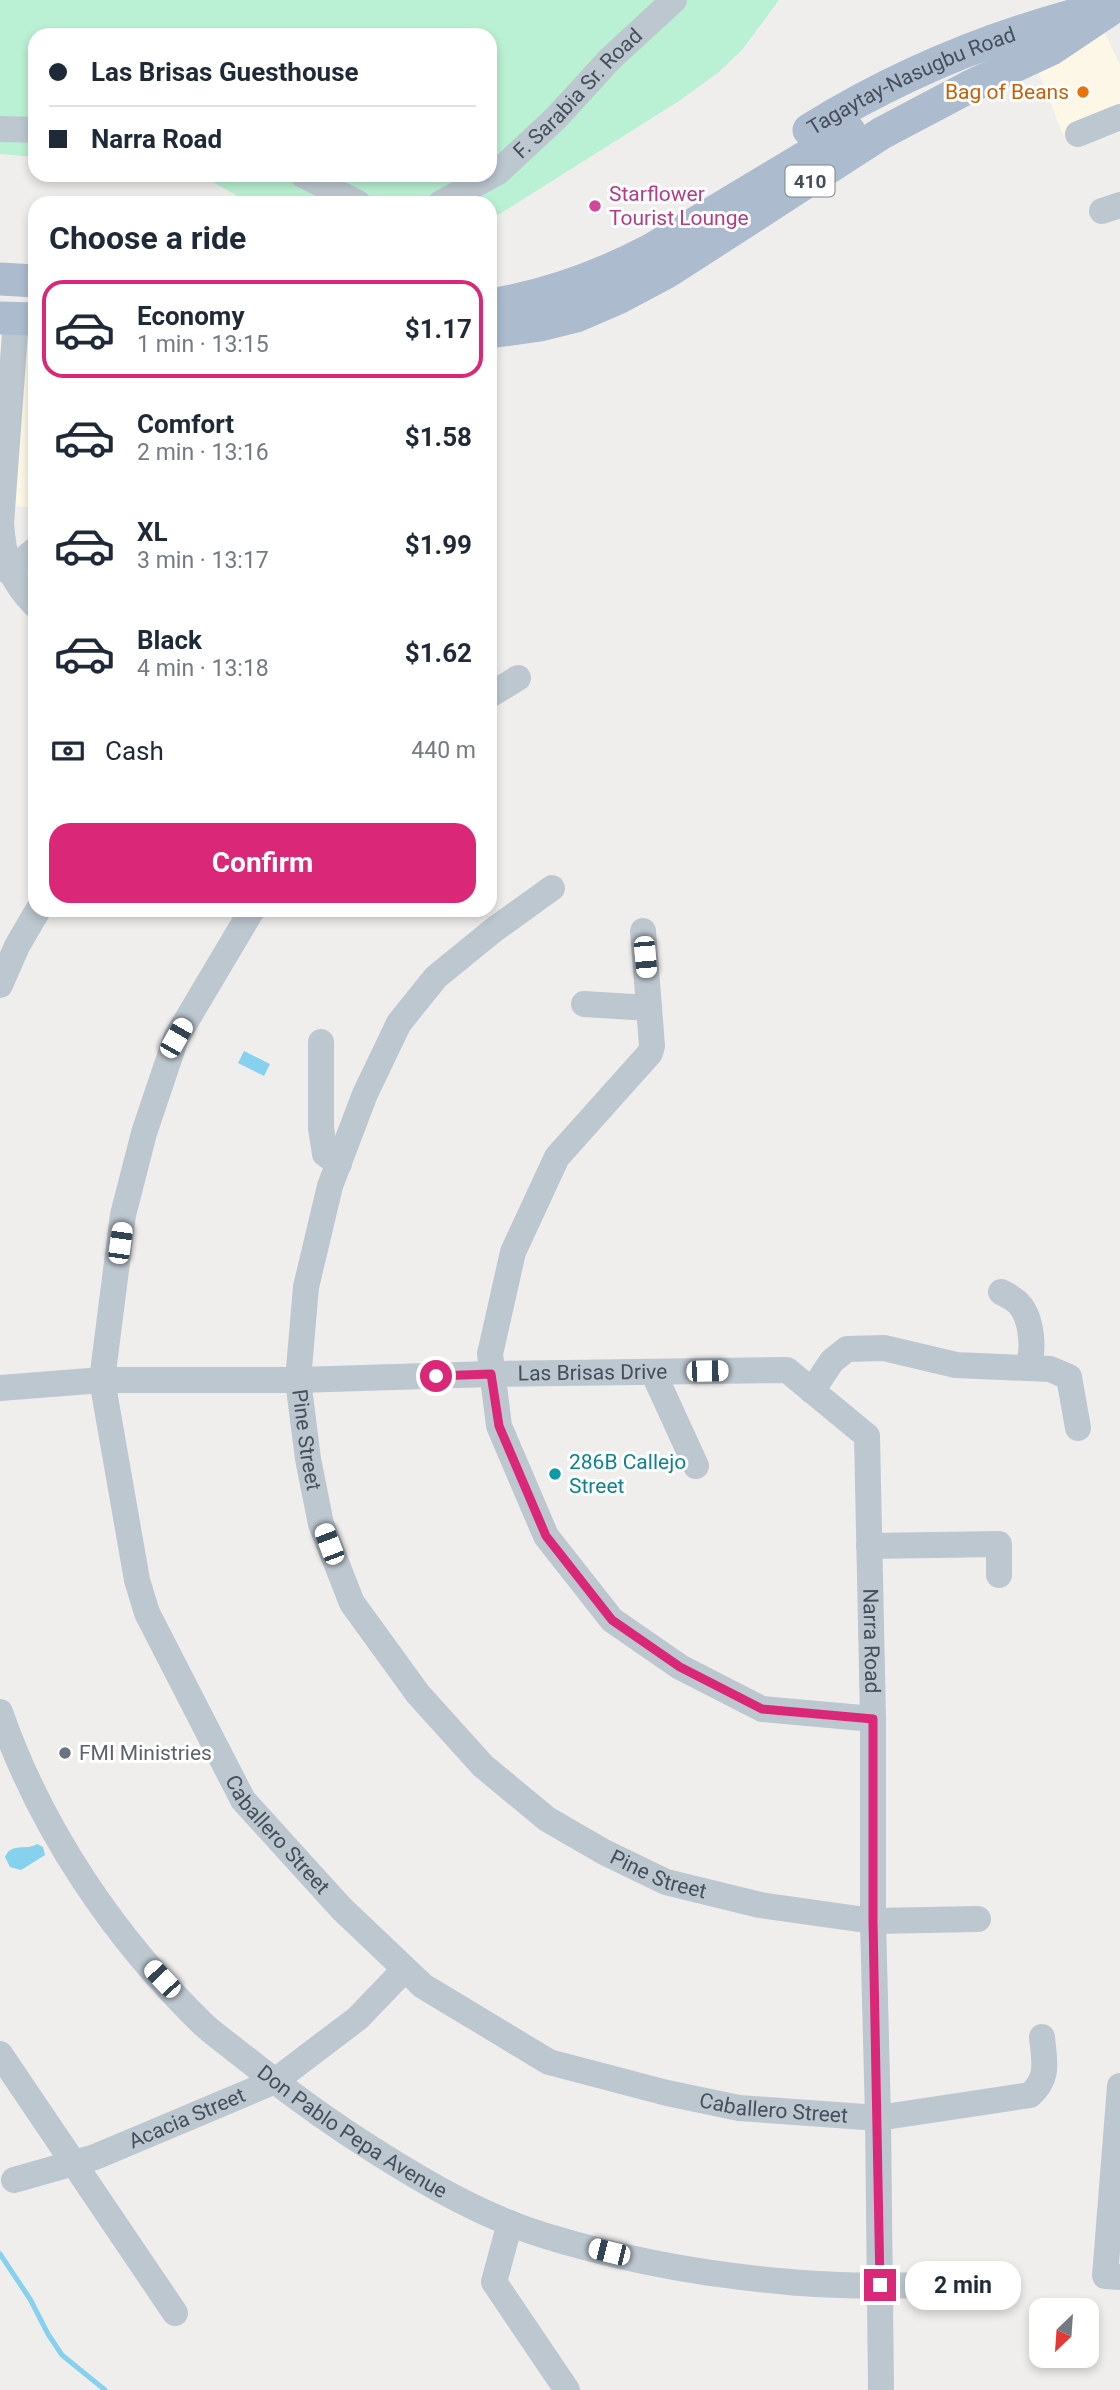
<!DOCTYPE html>
<meta charset="utf-8">
<style>
:root{--surface:#fff;--page:#f2f2f3;--text:#1f2937;--muted:#747a83;--line:#e0e1e3;--accent:#db2777}
body{margin:0;font-family:Roboto,sans-serif;background:var(--page);color:var(--text);height:100vh;display:flex;flex-direction:column;font-size:26px;white-space:nowrap}
*{box-sizing:border-box;margin:0}
p{font-size:23px;color:var(--muted)}
.icon{flex:none;width:38px;height:38px;fill:none;stroke:currentColor;stroke-width:2;stroke-linecap:round;stroke-linejoin:round}
.map{position:relative;flex:1;overflow:hidden}
.sheet{position:absolute;left:28px;top:196px;width:469px;height:721px;display:flex;flex-direction:column;background:var(--surface);border-radius:21px;box-shadow:0 4px 10px #0003}
.sheet>*{flex:none}
.guide{position:absolute;left:28px;top:28px;width:469px;height:154px;border-radius:21px;box-shadow:0 4px 10px #0003;display:grid;align-content:center;height:154px;padding:0 21px;background:var(--surface)}
.needle{width:46px;rotate:205deg}
.controls{position:absolute;left:1029px;top:2298px;display:grid;gap:14px}
.controls a{display:grid;place-items:center;width:70px;height:70px;border-radius:14px;background:var(--surface);box-shadow:0 4px 10px #0003;font-size:35px}
.end{position:absolute;width:32px;height:32px;margin:-16px;border:9px solid #db2777;background:#fff;box-shadow:0 0 0 4px #fff}
.from{border-radius:50%}
.bubble{position:absolute;height:49px;border-radius:21px;background:var(--surface);box-shadow:0 4px 10px #0003;font-size:23px;font-weight:700;line-height:49px;text-align:center}
.car{position:absolute;width:21px;height:42px;margin:-21px -10px;border-radius:9px;box-shadow:0 0 5px 2px #0007;background:linear-gradient(#fff 24%,#345 0 40%,#fff 0 76%,#345 0 86%,#fff 0)}
.guide b{display:flex;align-items:center;gap:24px;height:66px;font-size:26px}
.guide b+b{border-top:2px solid var(--line)}
.guide i{width:18px;height:18px;background:var(--text)}
ul{padding:0;list-style:none}
li{display:flex;align-items:center;gap:21px;height:98px;margin:0 14px 10px;padding:0 7px;border:4px solid transparent;border-radius:21px}
li div{flex:1}
li b{display:block;font-size:26px}
li em{font-style:normal;font-weight:700}
li.current{border-color:var(--accent)}
li>.icon{width:63px;height:63px;stroke-width:1.5}
h2{padding:0 21px;font-size:32px;line-height:84px}
.pay{display:flex;align-items:center;gap:18px;height:77px;padding:0 21px;font-size:26px}
.pay p{margin-inline-start:auto}
.primary-button{display:flex;gap:14px;margin-top:auto;padding:14px 21px}
.primary-button a{flex:1;height:80px;border-radius:21px;background:var(--accent);color:#fff;font-size:28px;font-weight:700;line-height:80px;text-align:center}
.map>svg:first-child{display:block}
</style>
<div class="map">
<svg width="1120" height="2390" viewBox="0 0 1120 2390">
<rect width="100%" height="100%" fill="#f0eeed"/>
<g fill="#fcf7e6">
<polygon points="1105,33 1120,65 1120,118 1090,133 1063,135 1035,63"/>
<polygon points="0,325 35,326 35,508 4,505"/>
</g>
<polygon fill="#baf0d3" points="0,0 779,0 742,50 719,72 679,101 490,220 490,203 250,203 200,175 490,175 490,35 35,35 35,157 0,154"/>
<g fill="#86d1ee">
<polygon points="244,1051 270,1064 264,1076 238,1063"/>
<path d="M37 1844 43 1847 45 1855 21 1870 10 1867 5 1857C11 1842 26 1851 37 1844Z"/>
</g>
<g fill="none" stroke-linecap="round" stroke-linejoin="round">
<polyline stroke="#86d1ee" stroke-width="5" points="0,2254 30,2299 48,2334 62,2355 105,2390"/>
<g stroke="#bdc7d0" stroke-width="26">
<polyline points="0,129 35,130"/>
<polyline points="1078,134 1120,117"/>
<polyline points="303,175 358,203"/>
<path id="s1" d="M441 203 498 172 556 118 610 59 674 0"/>
<polyline points="1102,211 1120,205"/>
<path d="M16 319 1 524C4 560 10 579 35 605"/>
<polyline points="9,572 35,550"/>
<polyline points="490,695 518,678"/>
<path id="s2" d="M552 888 495 929 436 977 399 1023 365 1094 330 1186 306 1287 298 1380 308 1459 321 1524 352 1603 418 1694 483 1766 547 1819 604 1852 666 1882 760 1905 873 1921 978 1919"/>
<path id="s3" d="M252 910 176 1038 144 1133 123 1215 102 1380 137 1580 147 1613 243 1800 342 1909 423 1986 549 2062 667 2093 739 2108 878 2118 1030 2095C1050 2077 1044 2061 1042 2037"/>
<polyline points="643,931 652,1046 650,1053 557,1157 513,1252 490,1354 499,1426 546,1536 612,1620 680,1667 762,1709 873,1719"/>
<polyline points="0,985 17,946 38,910"/>
<polyline points="584,1004 649,1008"/>
<polyline points="321,1042 321,1128 325,1154 339,1164"/>
<path d="M1001 1292C1007 1295 1015 1299 1019 1304 1032 1318 1035 1352 1027 1368"/>
<polyline points="653,1372 696,1466"/>
<path id="s4" d="M0 1388 102 1380H298L491 1374 787 1370 867 1436 873 1719V1921L878 2118 881 2390"/>
<polyline points="812,1391 832,1361 847,1349 884,1348 956,1365 1050,1369 1069,1377 1078,1428"/>
<polyline points="869,1546 999,1544 999,1575"/>
<path id="s5" d="M0 1712C41 1830 115 1939 205 2026 219 2038 234 2049 248 2060 288 2092 329 2122 372 2149 427 2184 484 2217 546 2236 621 2259 701 2274 779 2281 844 2288 910 2285 974 2285"/>
<polyline points="0,2054 175,2313"/>
<polyline points="1120,2086 1105,2276 1120,2277"/>
<path id="s6" d="M14 2180 95 2157 275 2081 358 2018 404 1970"/>
<polyline points="510,2223 494,2282 567,2390"/>
</g>
<g stroke="#acbbce" stroke-width="33">
<path id="s7" d="M809 130C896 76 995 35 1094 10"/>
<polyline points="0,279 35,281"/>
<path d="M490 305C547 296 601 276 651 250L849 131"/>
<polyline points="0,318 35,319"/>
<polyline points="490,332 540,325 576,316 620,297 667,272 882,133 969,87 1051,49 1120,3"/>
</g>
</g>
<g fill="none" stroke-linecap="round" stroke-linejoin="round">
<polyline stroke="#db2777" stroke-width="9" points="436,1376 491,1374 499,1426 546,1536 612,1620 680,1667 762,1709 873,1719 873,1921 880,2285"/>
</g>
<circle fill="#e8710a" stroke="#fff" stroke-width="2.5" cx="1083" cy="92" r="7"/>
<circle fill="#d1479c" stroke="#fff" stroke-width="2.5" cx="595" cy="206" r="7"/>
<circle fill="#0f9aa8" stroke="#fff" stroke-width="2.5" cx="555" cy="1474" r="7"/>
<circle fill="#6b7280" stroke="#fff" stroke-width="2.5" cx="65" cy="1753" r="7"/>
<g text-anchor="middle" dominant-baseline="central" stroke-width="6" stroke-linejoin="round" paint-order="stroke">
<rect fill="#fff" stroke="#7d848d" stroke-width="2" x="785.5" y="165.5" width="49" height="31" rx="5"/>
<g font-size="19" font-weight="bold" fill="#454f5c">
<text x="810" y="181">410</text>
</g>
<g font-size="21" fill="#454f5c" stroke="#fff">
<text stroke="none"><textPath href="#s7" startOffset="114">Tagaytay-Nasugbu Road</textPath></text>
<text stroke="none"><textPath href="#s1" startOffset="177">F. Sarabia Sr. Road</textPath></text>
<text stroke="none"><textPath href="#s4" startOffset="593">Las Brisas Drive</textPath></text>
<text stroke="none"><textPath href="#s2" startOffset="640">Pine Street</textPath></text>
<text stroke="none"><textPath href="#s4" startOffset="1096">Narra Road</textPath></text>
<text stroke="none"><textPath href="#s3" startOffset="996">Caballero Street</textPath></text>
<text stroke="none"><textPath href="#s2" startOffset="1228">Pine Street</textPath></text>
<text stroke="none"><textPath href="#s3" startOffset="1584">Caballero Street</textPath></text>
<text stroke="none"><textPath href="#s6" startOffset="184">Acacia Street</textPath></text>
<text stroke="none"><textPath href="#s5" startOffset="560">Don Pablo Pepa Avenue</textPath></text>
</g>
<g font-size="21" fill="#c56008" stroke="#fff" text-anchor="end">
<text x="1069" y="92">Bag of Beans</text>
</g>
<g font-size="21" fill="#b23c85" stroke="#fff" text-anchor="start">
<text x="609" y="194">Starflower<tspan x="609" dy="24">Tourist Lounge</tspan></text>
</g>
<g font-size="21" fill="#0d838f" stroke="#fff" text-anchor="start">
<text x="569" y="1462">286B Callejo<tspan x="569" dy="24">Street</tspan></text>
</g>
<g font-size="21" fill="#5b616d" stroke="#fff" text-anchor="start">
<text x="79" y="1753">FMI Ministries</text>
</g>
</g>
</svg>
<div class="controls">
<a><svg class="needle" viewBox="-14 -14 28 28"><path d="M0-13l5 13h-10z" fill="#e53935"/><path d="M0 13l5-13h-10z" fill="#747a83"/></svg></a>
</div>
<i class="end from" style="left:436px;top:1376px"></i>
<i class="end" style="left:880px;top:2285px"></i>
<div class="bubble" style="left:905px;top:2261px;width:116px">2 min</div>
<i class="car" style="left:645px;top:957px;rotate:175deg"></i>
<i class="car" style="left:176px;top:1038px;rotate:30deg"></i>
<i class="car" style="left:120px;top:1243px;rotate:8deg"></i>
<i class="car" style="left:707px;top:1371px;rotate:89deg"></i>
<i class="car" style="left:329px;top:1544px;rotate:339deg"></i>
<i class="car" style="left:162px;top:1979px;rotate:317deg"></i>
<i class="car" style="left:609px;top:2252px;rotate:284deg"></i>
<div class="guide">
<b><i class="from"></i>Las Brisas Guesthouse</b>
<b><i></i>Narra Road</b>
</div>
<section class="sheet">
<h2>Choose a ride</h2>
<ul>
<li class="current"><svg class="icon" aria-label="car" viewBox="0 0 24 24"><path d="M5 17H2v-5l4-1 3-4h7l3 4 3 1v5h-3M9 17h6M6 11h13"/><circle cx="7" cy="17" r="2"/><circle cx="17" cy="17" r="2"/></svg><div><b>Economy</b><p>1 min · 13:15</p></div><em>$1.17</em></li>
<li><svg class="icon" aria-label="car" viewBox="0 0 24 24"><path d="M5 17H2v-5l4-1 3-4h7l3 4 3 1v5h-3M9 17h6M6 11h13"/><circle cx="7" cy="17" r="2"/><circle cx="17" cy="17" r="2"/></svg><div><b>Comfort</b><p>2 min · 13:16</p></div><em>$1.58</em></li>
<li><svg class="icon" aria-label="car" viewBox="0 0 24 24"><path d="M5 17H2v-5l4-1 3-4h7l3 4 3 1v5h-3M9 17h6M6 11h13"/><circle cx="7" cy="17" r="2"/><circle cx="17" cy="17" r="2"/></svg><div><b>XL</b><p>3 min · 13:17</p></div><em>$1.99</em></li>
<li><svg class="icon" aria-label="car" viewBox="0 0 24 24"><path d="M5 17H2v-5l4-1 3-4h7l3 4 3 1v5h-3M9 17h6M6 11h13"/><circle cx="7" cy="17" r="2"/><circle cx="17" cy="17" r="2"/></svg><div><b>Black</b><p>4 min · 13:18</p></div><em>$1.62</em></li>
</ul>
<div class="pay"><svg class="icon" aria-label="cash" viewBox="0 0 24 24"><path d="M3 7h18v10H3z"/><circle cx="12" cy="12" r="2"/></svg>Cash<p>440 m</p></div>
<div class="primary-button"><a>Confirm</a></div>
</section>
</div>
